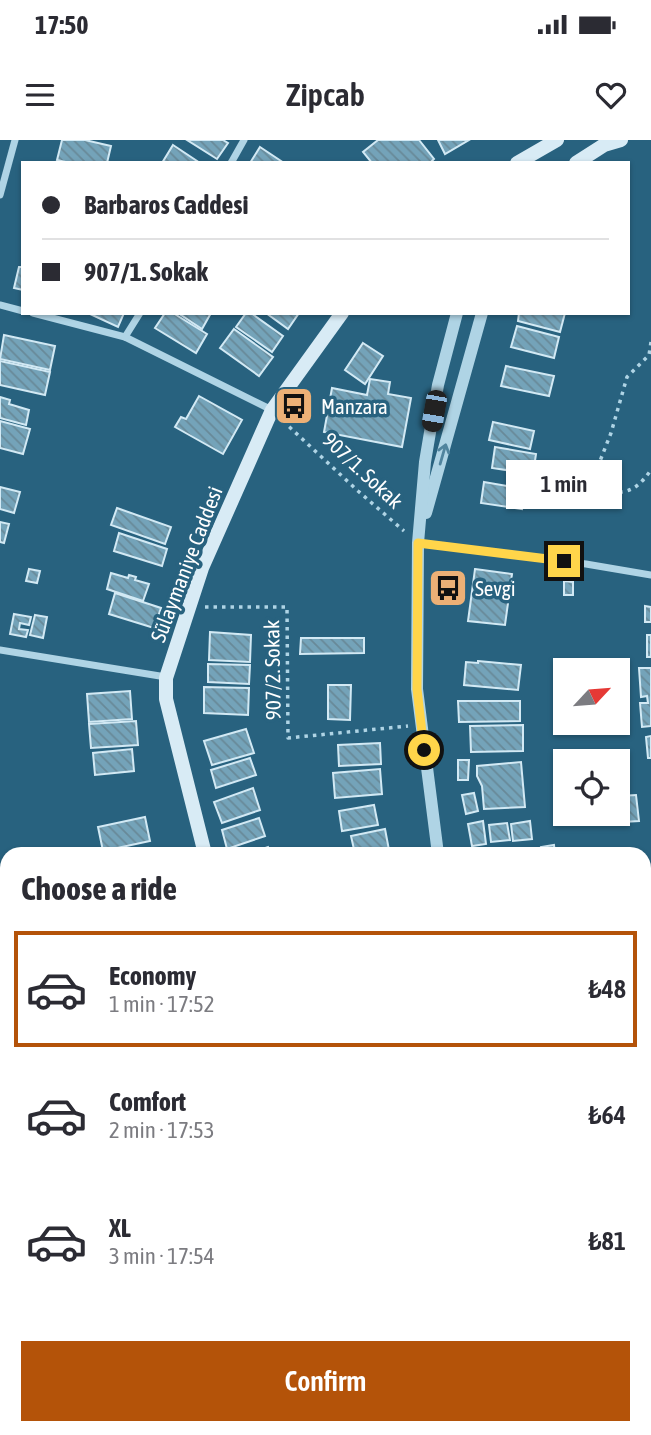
<!DOCTYPE html>
<meta charset="utf-8">
<style>
:root{--surface:#fff;--page:#f7f7f7;--text:#2b2b33;--muted:#7c7c81;--line:#e1e1e2;--accent:#b45309}
body{margin:0;font-family:"Asap Condensed",sans-serif;background:var(--page);color:var(--text);height:100vh;display:flex;flex-direction:column;font-size:26px;white-space:nowrap}
*{box-sizing:border-box;margin:0}
p{font-size:23px;color:var(--muted)}
.icon{flex:none;width:38px;height:38px;fill:none;stroke:currentColor;stroke-width:2;stroke-linecap:round;stroke-linejoin:round}
.map{position:relative;flex:1;overflow:hidden}
.sheet{position:absolute;left:0px;top:707px;width:651px;height:588px;display:flex;flex-direction:column;background:var(--surface);border-radius:21px 21px 0 0;box-shadow:0 2px 5px #0004}
.sheet>*{flex:none}
.banner{position:absolute;left:21px;top:21px;width:609px;height:154px;border-radius:0px;box-shadow:0 2px 5px #0004;display:grid;align-content:center;height:154px;padding:0 21px;background:var(--surface)}
.needle{width:46px;rotate:64deg}
.fabs{position:absolute;left:553px;top:518px;display:grid;gap:14px}
.fabs a{display:grid;place-items:center;width:77px;height:77px;border-radius:0px;background:var(--surface);box-shadow:0 2px 5px #0004;font-size:35px}
.end{position:absolute;width:32px;height:32px;margin:-16px;border:9px solid #ffd54a;background:#111;box-shadow:0 0 0 4px #111}
.from{border-radius:50%}
.bubble{position:absolute;height:49px;border-radius:0px;background:var(--surface);box-shadow:0 2px 5px #0004;font-size:23px;font-weight:600;line-height:49px;text-align:center}
.car{position:absolute;width:21px;height:42px;margin:-21px -10px;border-radius:9px;box-shadow:0 0 5px 2px #0007;background:linear-gradient(#222 24%,#8ab4d8 0 40%,#222 0 76%,#8ab4d8 0 86%,#222 0)}
.banner b{display:flex;align-items:center;gap:24px;height:66px;font-size:26px}
.banner b+b{border-top:2px solid var(--line)}
.banner i{width:18px;height:18px;background:var(--text)}
ul{padding:0;list-style:none}
li{display:flex;align-items:center;gap:21px;height:116px;margin:0 14px 10px;padding:0 7px;border:4px solid transparent;border-radius:0px}
li div{flex:1}
li b{display:block;font-size:26px}
li em{font-style:normal;font-weight:600}
li.selected{border-color:var(--accent)}
li>.icon{width:63px;height:63px;stroke-width:1.5}
h2{padding:0 21px;font-size:32px;line-height:84px}
.button{display:flex;gap:14px;margin-top:auto;padding:14px 21px}
.button a{flex:1;height:80px;border-radius:0px;background:var(--accent);color:#fff;font-size:28px;font-weight:600;line-height:80px;text-align:center}
.status{display:flex;justify-content:space-between;align-items:center;height:49px;padding:0 35px;background:var(--surface);direction:ltr}
.status svg{height:19px;fill:currentColor}
header{display:flex;justify-content:space-between;align-items:center;height:91px;padding:0 21px;background:var(--surface);font-size:32px;font-weight:600}
.map>svg:first-child{display:block}
</style>
<div class="status"><b>17:50</b><svg viewBox="0 0 49 12"><path d="M0 12V9h3v3zM5 12V6h3v6zM10 12V3h3v9zM15 12V0h3v12zM26 1h20v11H26zM47 4h2v5h-2z"/></svg></div>
<header><svg class="icon" aria-label="menu" viewBox="0 0 24 24"><path d="M4 6h16M4 12h16M4 18h16"/></svg>Zipcab<svg class="icon" aria-label="heart" viewBox="0 0 24 24"><path d="M12 20l-8-8c-3-5 5-10 8-4 3-6 11-1 8 4z"/></svg></header>
<div class="map">
<svg width="651" height="1295" viewBox="0 0 651 1295">
<defs>
<pattern id="building-back-hatch" width="6" height="6" patternUnits="userSpaceOnUse" patternTransform="scale(1.75)"><rect width="6" height="6" fill="#74a3b9"/><path d="M-1 5l2 2M0 0l6 6M5-1l2 2" fill="none" stroke="#688998"/></pattern>
</defs>
<rect width="100%" height="100%" fill="#28627f"/>
<polygon fill="#3d7d9c" points="0,904 7,905 7,1034 0,1035"/>
<g fill="url(#building-back-hatch)" stroke="#d2e9f4" stroke-width="2">
<polygon points="62,0 85,0 111,6 107,23 70,23 57,20"/>
<polygon points="187,0 223,0 228,3 217,19"/>
<polygon points="378,0 419,0 434,19 430,23 372,23 363,12"/>
<polygon points="438,0 469,0 445,14"/>
<polygon points="173,5 200,23 162,23"/>
<polygon points="260,7 284,23 250,23"/>
<polygon points="19,127 23,127 23,150 14,148"/>
<polygon points="88,173 124,173 118,187"/>
<polygon points="165,173 173,173 207,194 196,213 155,188"/>
<polygon points="178,173 211,173 202,189"/>
<polygon points="246,173 251,173 283,196 272,212 236,187"/>
<polygon points="266,173 299,173 288,189"/>
<polygon points="519,173 565,173 560,192 518,181"/>
<polygon points="517,186 559,197 554,218 511,207"/>
<polygon points="234,189 273,217 259,236 220,208"/>
<polygon points="4,195 55,206 50,230 0,219"/>
<polygon points="363,203 383,216 365,244 345,230"/>
<polygon points="0,221 50,232 45,255 0,245"/>
<polygon points="506,226 554,236 549,256 501,246"/>
<polygon points="370,239 390,242 388,254 411,258 402,307 324,292 332,248 367,255"/>
<polygon points="199,256 242,280 223,314 175,287 181,277 186,279"/>
<polygon points="0,257 10,260 9,264 29,270 26,285 0,278"/>
<polygon points="0,281 30,289 23,314 0,308"/>
<polygon points="493,282 534,291 530,309 489,300"/>
<polygon points="495,307 536,314 533,334 492,328"/>
<polygon points="484,342 525,349 522,369 481,363"/>
<polygon points="0,347 20,352 14,373 0,369"/>
<polygon points="117,368 171,387 165,404 111,385"/>
<polygon points="0,382 9,384 4,403 0,402"/>
<polygon points="119,393 167,409 162,426 114,411"/>
<polygon points="29,429 40,431 37,443 26,441"/>
<polygon points="475,429 512,434 505,485 468,481"/>
<polygon points="111,433 128,438 129,435 136,437 135,440 149,444 143,461 107,449"/>
<polygon points="564,441 573,442 573,455 564,455"/>
<polygon points="115,453 161,468 154,488 109,474"/>
<polygon points="645,466 651,467 651,482 645,482"/>
<polygon points="14,474 31,477 29,485 20,483 19,489 28,490 26,497 10,494"/>
<polygon points="35,475 47,477 43,498 30,495"/>
<polygon points="210,492 251,495 250,522 209,520"/>
<rect x="647" y="495" width="4" height="22"/>
<polygon points="301,498 364,498 364,513 300,514"/>
<polygon points="478,521 521,525 518,550 464,545 466,522 478,523"/>
<polygon points="208,524 250,525 249,544 208,542"/>
<polygon points="639,528 651,528 651,586 642,587 640,563 648,563 647,556 641,557"/>
<polygon points="328,545 351,545 350,580 328,579"/>
<polygon points="204,547 249,548 248,575 204,573"/>
<polygon points="130,551 132,579 89,582 87,554"/>
<polygon points="458,561 520,561 520,581 459,582"/>
<polygon points="136,581 138,605 91,608 89,584"/>
<polygon points="523,585 523,611 471,612 470,586"/>
<polygon points="246,589 254,613 212,625 204,601"/>
<polygon points="651,596 651,618 648,618 646,597"/>
<polygon points="380,603 381,624 339,626 338,605"/>
<polygon points="132,609 134,631 95,635 93,613"/>
<polygon points="250,618 256,635 216,648 211,630"/>
<polygon points="458,620 469,620 468,640 458,640"/>
<polygon points="521,622 525,667 484,669 482,646 477,636 477,626"/>
<polygon points="380,629 382,654 335,658 333,633"/>
<polygon points="253,648 260,670 222,683 214,662"/>
<polygon points="474,653 478,671 466,674 462,655"/>
<polygon points="636,655 639,681 623,682 620,656"/>
<polygon points="374,665 378,685 342,691 339,671"/>
<polygon points="145,677 150,701 103,711 98,687"/>
<polygon points="259,678 265,696 227,709 222,690"/>
<polygon points="483,681 486,704 472,706 468,684"/>
<polygon points="530,681 532,699 513,701 511,684"/>
<polygon points="507,683 510,700 491,702 489,685"/>
<polygon points="385,689 389,710 371,714 355,714 351,696"/>
<polygon points="554,705 555,714 542,714 541,707"/>
<polygon points="268,707 270,714 248,714"/>
<rect x="0" y="824" width="7" height="34"/>
<polygon points="651,1039 651,1063 644,1066 644,1043"/>
<rect x="0" y="1067" width="7" height="21"/>
<polygon points="651,1067 651,1091 644,1094 644,1070"/>
<polygon points="0,1093 7,1093 7,1113 0,1114"/>
<polygon points="651,1105 651,1132 644,1135 644,1108"/>
<polygon points="7,1125 7,1148 0,1148 0,1126"/>
<polygon points="1,1152 7,1152 7,1171 3,1171"/>
<polygon points="25,1288 74,1288 76,1294 27,1295"/>
<polygon points="122,1288 167,1288 169,1295 121,1295 119,1289"/>
<polygon points="370,1288 385,1288 386,1295 347,1295 347,1293"/>
<polygon points="279,1289 280,1295 250,1295"/>
</g>
<g fill="none" stroke-linecap="round" stroke-linejoin="round">
<g stroke="#afd4e5" stroke-width="3.5" stroke-dasharray="3.5 5" stroke-linecap="butt">
<path d="M651 202 649 215 627 237 611 293 600 321 603 335 612 346 621 352C636 350 642 342 651 330"/>
<polyline points="283,281 358,351 404,391"/>
<polyline points="205,467 287,467 288,598 408,586"/>
</g>
<g stroke="#afd4e5" stroke-width="7">
<polyline points="231,23 244,0"/>
<polyline points="0,55 15,0"/>
<polyline points="0,165 23,171"/>
<polyline points="33,173 125,197 272,270"/>
<polyline points="125,197 140,173"/>
<polyline points="418,403 586,424 651,435"/>
<polyline points="0,510 166,537"/>
<polyline points="644,879 651,875"/>
<polyline points="0,891 7,891"/>
<polyline points="107,1288 109,1295"/>
<polyline points="475,1295 487,1288"/>
</g>
<g stroke="#afd4e5" stroke-width="12">
<polyline points="426,373 482,173"/>
<polyline points="438,714 417,549 418,403 425,322 438,245 457,173"/>
<polyline points="644,1232 651,1246"/>
</g>
<g stroke="#d8ebf5" stroke-width="14">
<polyline points="517,23 557,0"/>
<polyline points="576,23 604,5 621,0"/>
<polyline points="205,714 166,559 166,538 202,428 272,270 342,173"/>
<polyline points="335,1288 337,1295"/>
</g>
</g>
<defs><path id="oneway-shaft" d="M-6 0H5M1.5-3L5.5 0L1.5 3" fill="none" stroke-width="1.6" stroke-linecap="round" stroke-linejoin="round" transform="scale(1.75)"/></defs>
<use stroke="#50849e" href="#oneway-shaft" transform="translate(443 314) rotate(-74)"/>
<g fill="none" stroke-linecap="round" stroke-linejoin="round">
<polyline stroke="#ffd54a" stroke-width="9" points="424,610 417,549 418,403 564,421"/>
</g>
<defs>
<g id="bus-square" transform="scale(2.0125)"><rect x="-9" y="-9" width="18" height="18" rx="4" fill="#ecb076" stroke="#28627f"/><path d="M-5-6H5V4H4V6H2V4H-2V6H-4V4H-5ZM-3.5-4V0h7V-4ZM-3.5 1.2v1.5H-2V1.2ZM2 1.2v1.5H3.5V1.2Z" fill="#111"/></g>
</defs>
<g fill-rule="evenodd">
<use href="#bus-square" x="294" y="266"/>
<use href="#bus-square" x="448" y="448"/>
</g>
<g text-anchor="middle" dominant-baseline="central" stroke-width="7" stroke-linejoin="round" paint-order="stroke">
<g font-size="21" fill="#fff" stroke="#28627f" text-anchor="start">
<text x="321" y="266">Manzara</text>
<text x="475" y="448">Sevgi</text>
</g>
<g font-size="21" fill="#fff" stroke="#28627f">
<text transform="translate(363 330) rotate(43)">907/1. Sokak</text>
<text transform="translate(186 424) rotate(-69)">Sülaymaniye Caddesi</text>
<text transform="translate(272 530) rotate(-91)">907/2. Sokak</text>
</g>
</g>
</svg>
<div class="fabs">
<a><svg class="needle" viewBox="-14 -14 28 28"><path d="M0-13l5 13h-10z" fill="#e53935"/><path d="M0 13l5-13h-10z" fill="#7c7c81"/></svg></a>
<a><svg class="icon" aria-label="locate" viewBox="0 0 24 24"><circle cx="12" cy="12" r="6"/><path d="M12 2v4M12 18v4M2 12h4M18 12h4"/></svg></a>
</div>
<i class="end from" style="left:424px;top:610px"></i>
<i class="end" style="left:564px;top:421px"></i>
<div class="bubble" style="left:506px;top:320px;width:116px">1 min</div>
<i class="car" style="left:434px;top:271px;rotate:190deg"></i>
<div class="banner">
<b><i class="from"></i>Barbaros Caddesi</b>
<b><i></i>907/1. Sokak</b>
</div>
<section class="sheet">
<h2>Choose a ride</h2>
<ul>
<li class="selected"><svg class="icon" aria-label="car" viewBox="0 0 24 24"><path d="M5 17H2v-5l4-1 3-4h7l3 4 3 1v5h-3M9 17h6M6 11h13"/><circle cx="7" cy="17" r="2"/><circle cx="17" cy="17" r="2"/></svg><div><b>Economy</b><p>1 min · 17:52</p></div><em>₺48</em></li>
<li><svg class="icon" aria-label="car" viewBox="0 0 24 24"><path d="M5 17H2v-5l4-1 3-4h7l3 4 3 1v5h-3M9 17h6M6 11h13"/><circle cx="7" cy="17" r="2"/><circle cx="17" cy="17" r="2"/></svg><div><b>Comfort</b><p>2 min · 17:53</p></div><em>₺64</em></li>
<li><svg class="icon" aria-label="car" viewBox="0 0 24 24"><path d="M5 17H2v-5l4-1 3-4h7l3 4 3 1v5h-3M9 17h6M6 11h13"/><circle cx="7" cy="17" r="2"/><circle cx="17" cy="17" r="2"/></svg><div><b>XL</b><p>3 min · 17:54</p></div><em>₺81</em></li>
</ul>
<div class="button"><a>Confirm</a></div>
</section>
</div>
